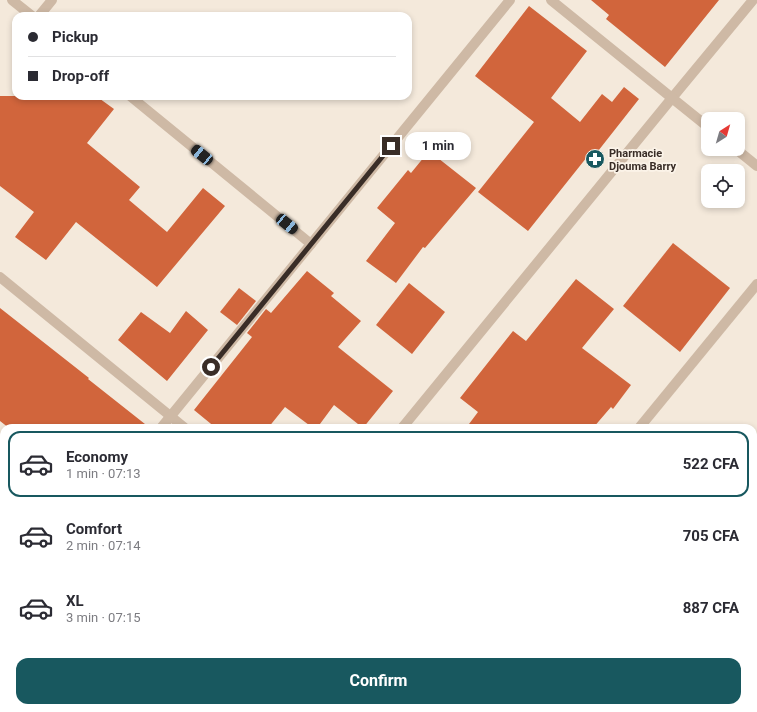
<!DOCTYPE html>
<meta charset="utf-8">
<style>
:root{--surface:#fff;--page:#f7f7f7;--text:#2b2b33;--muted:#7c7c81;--line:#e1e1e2;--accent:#18585f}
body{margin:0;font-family:Roboto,sans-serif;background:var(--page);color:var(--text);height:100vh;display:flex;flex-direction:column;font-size:15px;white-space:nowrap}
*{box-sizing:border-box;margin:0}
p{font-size:13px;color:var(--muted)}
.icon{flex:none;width:22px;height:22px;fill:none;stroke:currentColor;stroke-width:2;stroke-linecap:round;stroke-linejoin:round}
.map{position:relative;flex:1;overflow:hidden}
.panel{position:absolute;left:0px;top:424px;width:757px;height:288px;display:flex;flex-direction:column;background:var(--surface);border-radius:12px 12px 0 0;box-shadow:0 2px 6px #0003}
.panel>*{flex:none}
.guide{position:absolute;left:12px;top:12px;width:400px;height:88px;border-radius:12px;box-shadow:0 2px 6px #0003;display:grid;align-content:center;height:88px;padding:0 16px;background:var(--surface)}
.needle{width:26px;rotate:37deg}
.tools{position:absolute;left:701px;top:112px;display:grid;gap:8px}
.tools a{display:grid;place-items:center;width:44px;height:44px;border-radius:8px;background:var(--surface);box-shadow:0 2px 6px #0003;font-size:20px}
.end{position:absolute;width:18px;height:18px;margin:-9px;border:5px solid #392d27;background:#fff;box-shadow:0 0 0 2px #fff}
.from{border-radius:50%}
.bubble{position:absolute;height:28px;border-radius:12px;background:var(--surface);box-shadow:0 2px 6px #0003;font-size:13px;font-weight:700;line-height:28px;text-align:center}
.car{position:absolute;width:12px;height:24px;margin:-12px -6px;border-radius:5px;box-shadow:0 0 3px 1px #0007;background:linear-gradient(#222 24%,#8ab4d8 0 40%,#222 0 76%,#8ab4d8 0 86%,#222 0)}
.guide b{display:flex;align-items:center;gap:14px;height:38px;font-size:15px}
.guide b+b{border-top:1px solid var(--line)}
.guide i{width:10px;height:10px;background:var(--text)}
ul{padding:7px 0 0;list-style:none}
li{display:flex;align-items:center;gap:12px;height:66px;margin:0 8px 6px;padding:0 8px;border:2px solid transparent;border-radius:12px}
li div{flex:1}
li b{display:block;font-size:15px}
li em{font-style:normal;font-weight:700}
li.active{border-color:var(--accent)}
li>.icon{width:36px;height:36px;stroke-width:1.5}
.action{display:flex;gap:8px;margin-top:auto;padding:8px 16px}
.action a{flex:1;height:46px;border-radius:12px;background:var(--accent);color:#fff;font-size:16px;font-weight:700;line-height:46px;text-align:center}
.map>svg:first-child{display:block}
</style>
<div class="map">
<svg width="757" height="712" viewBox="0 0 757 712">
<rect width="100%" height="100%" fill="#f4e9db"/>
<g fill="#d1653c">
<polygon points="591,0 719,0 665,67 606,19 609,15"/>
<polygon points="529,6 587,51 551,98 580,122 602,94 612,102 624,87 639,99 591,160 587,157 528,231 478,192 534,122 475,76"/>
<polygon points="0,96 96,96 114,109 87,143 140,187 129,200 167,232 203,188 225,206 157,287 76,222 46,260 15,237 34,212 0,186"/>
<polygon points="429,151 476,188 425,248 423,247 396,283 366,261 395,223 377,208 408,170 411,173"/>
<polygon points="673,243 730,288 680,352 623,306"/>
<polygon points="307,271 334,293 331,296 361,321 338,347 393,391 363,428 334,405 317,428 313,428 285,407 268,428 216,428 194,410 252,337 247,333 266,309 271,313"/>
<polygon points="576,279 614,309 582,348 631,385 613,409 611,407 593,428 466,428 478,412 460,398 513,331 526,341"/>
<polygon points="409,283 445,312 412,354 376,325"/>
<polygon points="239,288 256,301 237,325 220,312"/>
<polygon points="0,308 89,378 88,379 150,428 9,428 0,421"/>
<polygon points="186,311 208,330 167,381 118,340 141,312 170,333"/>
</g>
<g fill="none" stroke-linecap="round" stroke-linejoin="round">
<g stroke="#ceb9a5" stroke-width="10">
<polyline points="12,0 32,16"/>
<polyline points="551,0 672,98 753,0"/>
<polyline points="39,16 52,0"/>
<polyline points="130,96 311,244"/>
<polyline points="0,277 185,428"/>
<polyline points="161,428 510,0"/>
<polyline points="639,428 757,284"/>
<polyline points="0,557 4,560"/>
<polyline points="753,605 757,608"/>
<polyline points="0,624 4,620"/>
<polyline points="528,708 533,712"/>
<polyline points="407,712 411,708"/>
</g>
<g stroke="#ceb9a5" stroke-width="10">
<polyline points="736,149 757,166"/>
<polyline points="402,428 672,98 708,127"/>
<polyline points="170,712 174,708"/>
</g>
</g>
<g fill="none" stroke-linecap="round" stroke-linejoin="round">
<polyline stroke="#392d27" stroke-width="5" points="211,367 391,146"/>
</g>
<defs>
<g id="pharmacy-disc" transform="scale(1)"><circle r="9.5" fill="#18585f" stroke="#fbf3e8"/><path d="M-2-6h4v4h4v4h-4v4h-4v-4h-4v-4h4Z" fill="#fff"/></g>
</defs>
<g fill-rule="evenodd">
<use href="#pharmacy-disc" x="595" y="159"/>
</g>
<g text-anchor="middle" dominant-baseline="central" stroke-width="3.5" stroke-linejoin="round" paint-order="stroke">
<g font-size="11" font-weight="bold" fill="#392d27" stroke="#fbf3e8" text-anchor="start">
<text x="609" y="153">Pharmacie<tspan x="609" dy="13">Djouma Barry</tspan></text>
</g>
</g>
</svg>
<div class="tools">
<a><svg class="needle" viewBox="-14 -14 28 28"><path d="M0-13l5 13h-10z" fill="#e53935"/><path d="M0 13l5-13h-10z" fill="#7c7c81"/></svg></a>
<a><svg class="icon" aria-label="locate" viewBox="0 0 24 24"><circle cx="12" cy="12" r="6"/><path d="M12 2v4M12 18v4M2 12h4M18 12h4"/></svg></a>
</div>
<i class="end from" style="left:211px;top:367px"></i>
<i class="end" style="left:391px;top:146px"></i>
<div class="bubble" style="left:405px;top:132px;width:66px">1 min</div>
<i class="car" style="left:202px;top:155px;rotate:309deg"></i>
<i class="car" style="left:287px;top:224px;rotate:129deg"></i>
<div class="guide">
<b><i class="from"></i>Pickup</b>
<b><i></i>Drop-off</b>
</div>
<section class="panel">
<ul>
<li class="active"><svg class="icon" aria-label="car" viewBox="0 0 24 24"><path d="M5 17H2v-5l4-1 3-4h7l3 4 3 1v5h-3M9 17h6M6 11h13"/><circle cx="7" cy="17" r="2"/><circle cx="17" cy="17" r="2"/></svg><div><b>Economy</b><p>1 min · 07:13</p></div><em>522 CFA</em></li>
<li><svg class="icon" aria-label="car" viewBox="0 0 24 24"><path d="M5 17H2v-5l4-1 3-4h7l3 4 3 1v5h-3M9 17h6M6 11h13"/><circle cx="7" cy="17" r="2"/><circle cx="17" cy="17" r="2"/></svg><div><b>Comfort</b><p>2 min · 07:14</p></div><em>705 CFA</em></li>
<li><svg class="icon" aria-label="car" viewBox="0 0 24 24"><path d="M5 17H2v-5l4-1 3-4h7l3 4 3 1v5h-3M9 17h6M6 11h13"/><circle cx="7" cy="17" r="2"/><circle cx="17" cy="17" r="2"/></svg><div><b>XL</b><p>3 min · 07:15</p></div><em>887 CFA</em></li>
</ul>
<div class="action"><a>Confirm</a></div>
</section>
</div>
